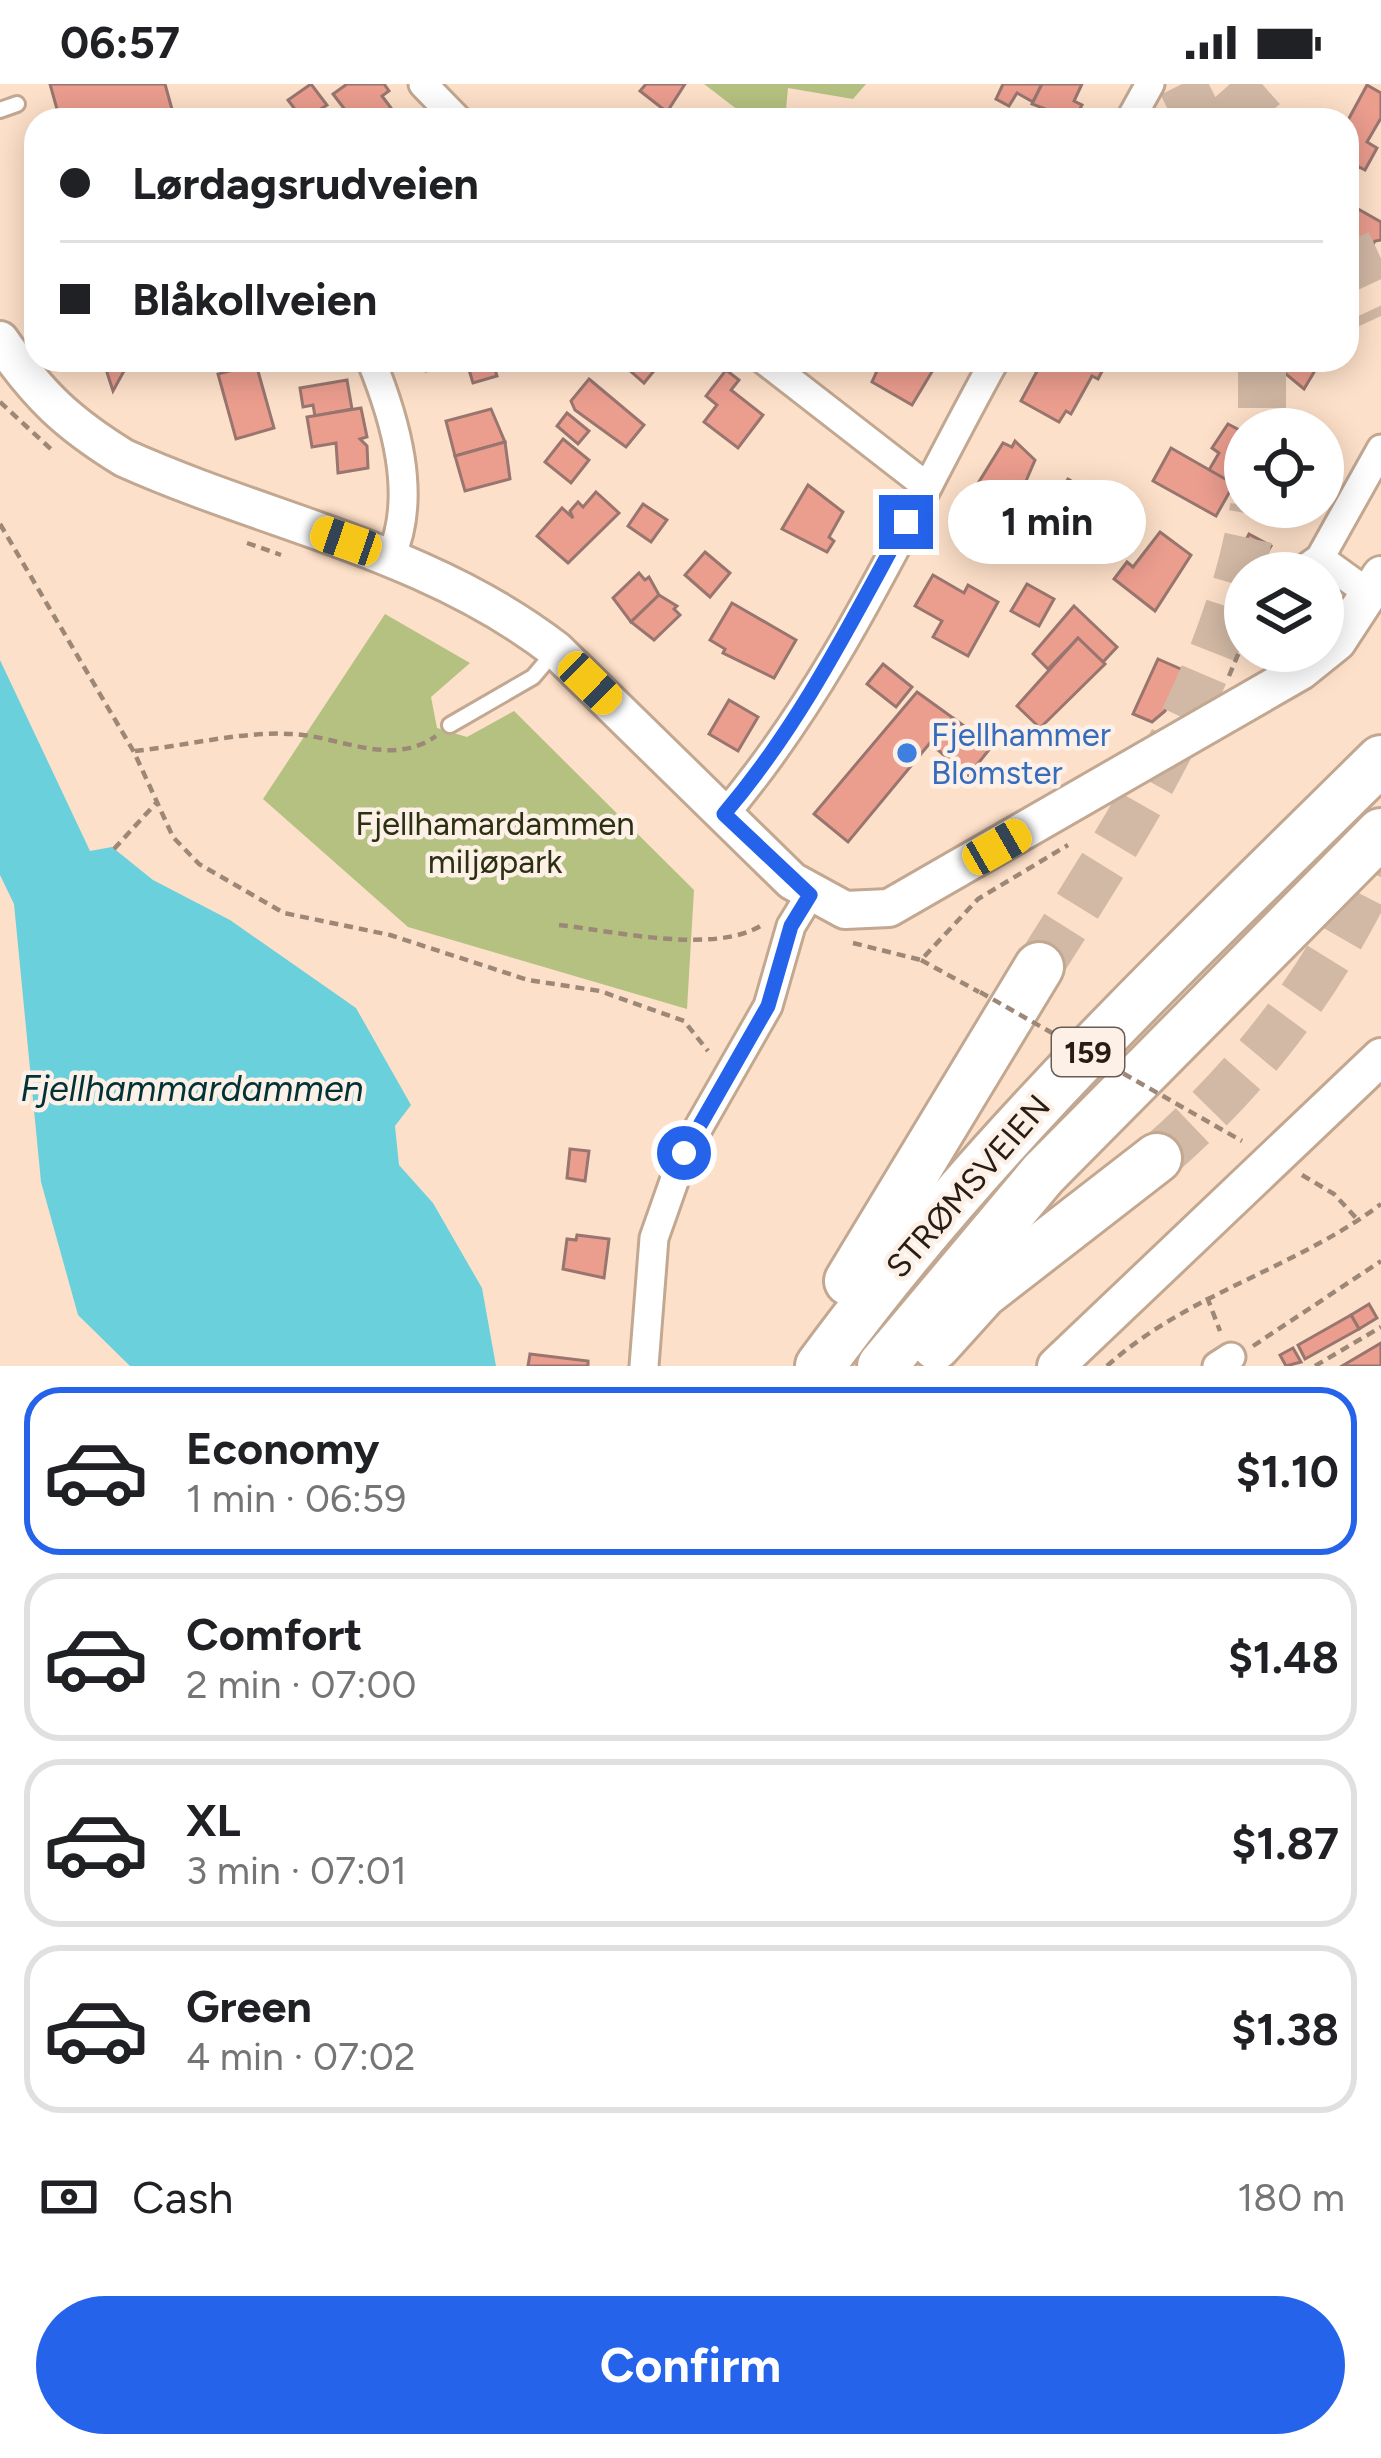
<!DOCTYPE html>
<meta charset="utf-8">
<style>
:root{--surface:#fff;--page:#f6f6f6;--text:#202124;--muted:#757577;--line:#e0e0e0;--accent:#2563eb}
body{margin:0;font-family:Figtree,sans-serif;background:var(--page);color:var(--text);height:100vh;display:flex;flex-direction:column;font-size:45px;white-space:nowrap}
*{box-sizing:border-box;margin:0}
p{font-size:39px;color:var(--muted)}
.icon{flex:none;width:66px;height:66px;fill:none;stroke:currentColor;stroke-width:2;stroke-linecap:round;stroke-linejoin:round}
.map{position:relative;height:1282px;overflow:hidden}
.drawer{display:flex;flex-direction:column;background:var(--surface);flex:1}
.drawer>*{flex:none}
.banner{position:absolute;left:24px;top:24px;width:1335px;height:264px;border-radius:36px;box-shadow:0 6px 30px #0003;display:grid;align-content:center;height:264px;padding:0 36px;background:var(--surface)}
.fabs{position:absolute;left:1224px;top:324px;display:grid;gap:24px}
.fabs a{display:grid;place-items:center;width:120px;height:120px;border-radius:50%;background:var(--surface);box-shadow:0 6px 30px #0003;font-size:60px}
.end{position:absolute;width:54px;height:54px;margin:-27px;border:15px solid #2563eb;background:#fff;box-shadow:0 0 0 6px #fff}
.from{border-radius:50%}
.bubble{position:absolute;height:84px;border-radius:42px;background:var(--surface);box-shadow:0 6px 30px #0003;font-size:39px;font-weight:700;line-height:84px;text-align:center}
.car{position:absolute;width:36px;height:72px;margin:-36px -18px;border-radius:15px;box-shadow:0 0 9px 3px #0007;background:linear-gradient(#f5c518 24%,#345 0 40%,#f5c518 0 76%,#345 0 86%,#f5c518 0)}
.banner b{display:flex;align-items:center;gap:42px;height:114px;font-size:45px}
.banner b+b{border-top:3px solid var(--line)}
.banner i{width:30px;height:30px;background:var(--text)}
ul{padding:21px 0 0;list-style:none}
li{display:flex;align-items:center;gap:36px;height:168px;margin:0 24px 18px;padding:0 12px;border:6px solid var(--line);border-radius:36px}
li div{flex:1}
li b{display:block;font-size:45px}
li em{font-style:normal;font-weight:700}
li.selected{border-color:var(--accent)}
li>.icon{width:108px;height:108px;stroke-width:1.5}
.pay{display:flex;align-items:center;gap:30px;height:132px;padding:0 36px;font-size:45px}
.pay p{margin-inline-start:auto}
.action{display:flex;gap:24px;margin-top:auto;padding:24px 36px}
.action a{flex:1;height:138px;border-radius:72px;background:var(--accent);color:#fff;font-size:48px;font-weight:700;line-height:138px;text-align:center}
.status{display:flex;justify-content:space-between;align-items:center;height:84px;padding:0 60px;background:var(--surface);direction:ltr}
.status svg{height:33px;fill:currentColor}
.map>svg:first-child{display:block}
</style>
<div class="status"><b>06:57</b><svg viewBox="0 0 49 12"><path d="M0 12V9h3v3zM5 12V6h3v6zM10 12V3h3v9zM15 12V0h3v12zM26 1h20v11H26zM47 4h2v5h-2z"/></svg></div>
<div class="map">
<svg width="1381" height="1282" viewBox="0 0 1381 1282">
<rect width="100%" height="100%" fill="#fde0c9"/>
<g fill="#b5c181">
<polygon points="704,0 866,0 853,15 788,4 785,36 751,36"/>
<polygon points="385,530 470,579 431,613 437,644 467,653 514,627 694,806 687,925 408,843 263,715"/>
</g>
<polygon fill="#6ad0dc" points="0,576 90,767 112,763 153,796 230,836 356,924 411,1021 395,1042 399,1081 433,1119 482,1204 496,1282 130,1282 78,1231 41,1098 14,820 0,791"/>
<g fill="#eb9d8e" stroke="#98766f" stroke-width="3">
<polygon points="50,0 165,0 175,36 60,36"/>
<polygon points="311,0 327,21 303,36 288,16"/>
<polygon points="347,0 384,0 389,7 382,12 394,28 383,36 333,36 346,27 333,10"/>
<polygon points="646,0 685,0 667,28 640,7"/>
<polygon points="1003,0 1042,0 1033,18 1017,9 1009,22 996,15"/>
<polygon points="1042,0 1082,0 1074,17 1082,21 1074,36 1032,20"/>
<polygon points="1367,1 1381,9 1381,34 1367,58 1377,64 1365,86 1359,83 1356,87 1347,82 1347,38"/>
<polygon points="1351,121 1381,138 1381,156 1375,157 1358,185 1347,178"/>
<polygon points="103,276 130,276 113,307"/>
<polygon points="422,276 464,276 426,287"/>
<polygon points="466,276 492,276 497,292 473,299"/>
<polygon points="618,276 651,276 658,282 644,299"/>
<polygon points="882,276 939,276 912,321 872,298"/>
<polygon points="1043,276 1108,276 1098,295 1092,292 1071,330 1066,327 1059,338 1021,317"/>
<polygon points="1269,276 1316,276 1320,278 1304,305"/>
<polygon points="256,280 274,344 236,355 218,290"/>
<polygon points="726,286 739,296 731,306 763,331 738,364 704,338 717,321 706,312"/>
<polygon points="589,295 644,341 626,363 575,326 571,317"/>
<polygon points="347,296 352,325 315,332 313,321 303,323 300,304"/>
<polygon points="361,324 367,353 360,355 367,362 368,384 338,389 336,359 312,363 307,333"/>
<polygon points="491,325 505,358 455,372 446,337"/>
<polygon points="567,329 589,347 578,360 557,342"/>
<polygon points="1228,340 1245,349 1245,398 1240,406 1209,386 1219,369 1212,364"/>
<polygon points="563,355 589,376 571,399 545,378"/>
<polygon points="1015,357 1035,376 1010,434 969,414 1003,359 1012,363"/>
<polygon points="505,358 510,395 465,407 455,372"/>
<polygon points="1171,364 1234,400 1216,432 1153,397"/>
<polygon points="1068,395 1100,414 1076,455 1043,435"/>
<polygon points="808,401 843,428 829,453 834,457 827,468 782,445"/>
<polygon points="596,408 619,429 568,479 537,452 562,424 573,434 570,427 578,418 583,423"/>
<polygon points="643,420 667,436 651,458 628,442"/>
<polygon points="1160,448 1191,471 1155,527 1114,495 1127,478 1133,483"/>
<polygon points="1249,450 1271,462 1262,477 1241,465"/>
<polygon points="705,468 730,489 710,513 685,491"/>
<polygon points="639,489 645,496 649,493 659,511 631,538 613,514"/>
<polygon points="933,491 964,509 968,501 998,518 968,572 933,553 942,537 915,522"/>
<polygon points="1027,500 1054,515 1039,542 1011,527"/>
<polygon points="659,511 677,522 674,525 680,531 654,556 631,538"/>
<polygon points="732,519 796,556 774,594 723,569 725,565 710,556"/>
<polygon points="1074,522 1117,563 1103,578 1078,554 1048,585 1033,570"/>
<polygon points="1078,554 1105,580 1040,644 1017,622"/>
<polygon points="1158,575 1183,586 1165,627 1152,638 1133,630"/>
<polygon points="883,580 912,603 896,623 867,600"/>
<polygon points="917,608 992,662 968,692 930,659 848,758 814,730"/>
<polygon points="729,616 758,633 738,667 709,650"/>
<polygon points="570,1065 589,1067 585,1097 567,1094"/>
<polygon points="577,1151 609,1155 604,1194 563,1185 567,1155 576,1156"/>
<polygon points="1369,1220 1377,1234 1359,1245 1351,1231"/>
<polygon points="1351,1231 1359,1245 1305,1275 1298,1261"/>
<polygon points="1381,1259 1381,1282 1342,1282"/>
<polygon points="1293,1264 1301,1278 1286,1282 1280,1271"/>
<polygon points="530,1270 588,1277 588,1282 528,1282"/>
</g>
<g fill="none" stroke-linecap="round" stroke-linejoin="round">
<g stroke="#d2b9a5" stroke-width="48" stroke-dasharray="48 24" stroke-linecap="butt">
<polyline points="1182,0 1200,36"/>
<polyline points="1230,0 1262,36"/>
<polyline points="1347,158 1381,232"/>
<polyline points="1262,276 1262,345"/>
<path d="M1039 883C1128 742 1227 591 1254 423"/>
<path d="M1157 1074C1255 989 1327 892 1381 774"/>
</g>
<g stroke="#c2a791" stroke-width="20">
<g id="lane">
<polyline points="0,26 17,20"/>
<polyline points="450,641 533,593 556,566"/>
</g>
</g>
<g stroke="#c2a791" stroke-width="33">
<g id="street">
<polyline points="423,0 458,36"/>
<polyline points="1130,36 1150,0"/>
<path d="M371 276C395 335 418 412 391 472"/>
<polyline points="764,276 925,401"/>
<polyline points="1320,474 1371,511"/>
<polyline points="1299,489 1320,474 1381,365"/>
<path d="M724 731C838 597 910 429 995 276"/>
<polyline points="644,1282 654,1154 684,1069 768,922 791,842 810,811"/>
<polyline points="1217,1282 1231,1273"/>
</g>
</g>
<g stroke="#c2a791" stroke-width="42">
<g id="secondary">
<path d="M0 256C38 311 67 339 124 374 269 439 428 467 556 566L792 797 845 826 889 824 1301 587 1337 558 1381 491"/>
<polyline points="1056,1282 1381,973"/>
</g>
</g>
<g stroke="#c2a791" stroke-width="54">
<g id="highway">
<polyline points="849,1197 1039,883"/>
<polyline points="936,1261 983,1209 1157,1074"/>
<path d="M820 1282C983 1059 1185 870 1381 676"/>
<polyline points="882,1282 1043,1090 1381,749"/>
</g>
</g>
<g stroke="#9d8878" stroke-width="4.5" stroke-dasharray="9 6" stroke-linecap="butt">
<polyline points="0,318 53,367"/>
<polyline points="0,440 134,668 173,753 199,780 284,829 390,851 528,896 600,907 684,937 708,967"/>
<polyline points="247,459 281,471"/>
<polyline points="1229,592 1245,554"/>
<path d="M135 667C185 662 242 647 292 650 339 652 391 684 436 652"/>
<polyline points="114,765 157,718"/>
<path d="M559 841C614 847 715 871 762 841"/>
<polyline points="853,859 921,876 978,815 1068,761"/>
<polyline points="921,876 979,908"/>
<polyline points="1302,1091 1334,1110 1358,1136"/>
<polyline points="1207,1213 1220,1247"/>
<polyline points="1253,1262 1381,1177"/>
<path d="M1107 1282C1188 1209 1295 1185 1381 1120"/>
<polyline points="1315,1282 1381,1243"/>
</g>
<use href="#lane" stroke="#fff" stroke-width="14"/>
<use href="#street" stroke="#fff" stroke-width="27"/>
<use href="#secondary" stroke="#fff" stroke-width="36"/>
<use href="#highway" stroke="#fff" stroke-width="48"/>
<polyline stroke="#9d8878" stroke-width="4.5" stroke-dasharray="9 6" stroke-linecap="butt" points="980,908 1242,1057"/>
</g>
<g fill="none" stroke-linecap="round" stroke-linejoin="round">
<path stroke="#2563eb" stroke-width="15" d="M684 1069 768 922 791 842 810 811 724 730C800 641 850 540 906 438"/>
</g>
<circle fill="#3f7fe0" stroke="#fcf0e7" stroke-width="4.5" cx="907" cy="669" r="12"/>
<g text-anchor="middle" dominant-baseline="central" stroke-width="9" stroke-linejoin="round" paint-order="stroke">
<rect fill="#fcf0e7" stroke="#685c54" stroke-width="3" x="1052" y="944" width="72" height="48" rx="9"/>
<g font-size="30" font-weight="bold" fill="#281d15">
<text x="1088" y="968">159</text>
</g>
<g font-size="33" fill="#366cbe" stroke="#fcf0e7" text-anchor="start">
<text x="931" y="650">Fjellhammer<tspan x="931" dy="38">Blomster</tspan></text>
</g>
<g font-size="33" fill="#2b3011" stroke="#fcf0e7">
<text x="495" y="739">Fjellhamardammen<tspan x="495" dy="38">miljøpark</tspan></text>
</g>
<g font-size="33" fill="#281d15" stroke="#fcf0e7">
<text transform="translate(968 1102) rotate(-49)">STRØMSVEIEN</text>
</g>
<g font-size="36" font-style="italic" fill="#003237" stroke="#fcf0e7">
<text x="192" y="1004">Fjellhammardammen</text>
</g>
</g>
</svg>
<div class="fabs">
<a><svg class="icon" aria-label="locate" viewBox="0 0 24 24"><circle cx="12" cy="12" r="6"/><path d="M12 2v4M12 18v4M2 12h4M18 12h4"/></svg></a>
<a><svg class="icon" aria-label="layers" viewBox="0 0 24 24"><path d="M12 4l9 5-9 5-9-5zM3 14l9 5 9-5"/></svg></a>
</div>
<i class="end from" style="left:684px;top:1069px"></i>
<i class="end" style="left:906px;top:438px"></i>
<div class="bubble" style="left:948px;top:396px;width:198px">1 min</div>
<i class="car" style="left:346px;top:457px;rotate:289deg"></i>
<i class="car" style="left:590px;top:599px;rotate:134deg"></i>
<i class="car" style="left:997px;top:763px;rotate:60deg"></i>
<div class="banner">
<b><i class="from"></i>Lørdagsrudveien</b>
<b><i></i>Blåkollveien</b>
</div>
</div>
<section class="drawer">
<ul>
<li class="selected"><svg class="icon" aria-label="car" viewBox="0 0 24 24"><path d="M5 17H2v-5l4-1 3-4h7l3 4 3 1v5h-3M9 17h6M6 11h13"/><circle cx="7" cy="17" r="2"/><circle cx="17" cy="17" r="2"/></svg><div><b>Economy</b><p>1 min · 06:59</p></div><em>$1.10</em></li>
<li><svg class="icon" aria-label="car" viewBox="0 0 24 24"><path d="M5 17H2v-5l4-1 3-4h7l3 4 3 1v5h-3M9 17h6M6 11h13"/><circle cx="7" cy="17" r="2"/><circle cx="17" cy="17" r="2"/></svg><div><b>Comfort</b><p>2 min · 07:00</p></div><em>$1.48</em></li>
<li><svg class="icon" aria-label="car" viewBox="0 0 24 24"><path d="M5 17H2v-5l4-1 3-4h7l3 4 3 1v5h-3M9 17h6M6 11h13"/><circle cx="7" cy="17" r="2"/><circle cx="17" cy="17" r="2"/></svg><div><b>XL</b><p>3 min · 07:01</p></div><em>$1.87</em></li>
<li><svg class="icon" aria-label="car" viewBox="0 0 24 24"><path d="M5 17H2v-5l4-1 3-4h7l3 4 3 1v5h-3M9 17h6M6 11h13"/><circle cx="7" cy="17" r="2"/><circle cx="17" cy="17" r="2"/></svg><div><b>Green</b><p>4 min · 07:02</p></div><em>$1.38</em></li>
</ul>
<div class="pay"><svg class="icon" aria-label="cash" viewBox="0 0 24 24"><path d="M3 7h18v10H3z"/><circle cx="12" cy="12" r="2"/></svg>Cash<p>180 m</p></div>
<div class="action"><a>Confirm</a></div>
</section>
